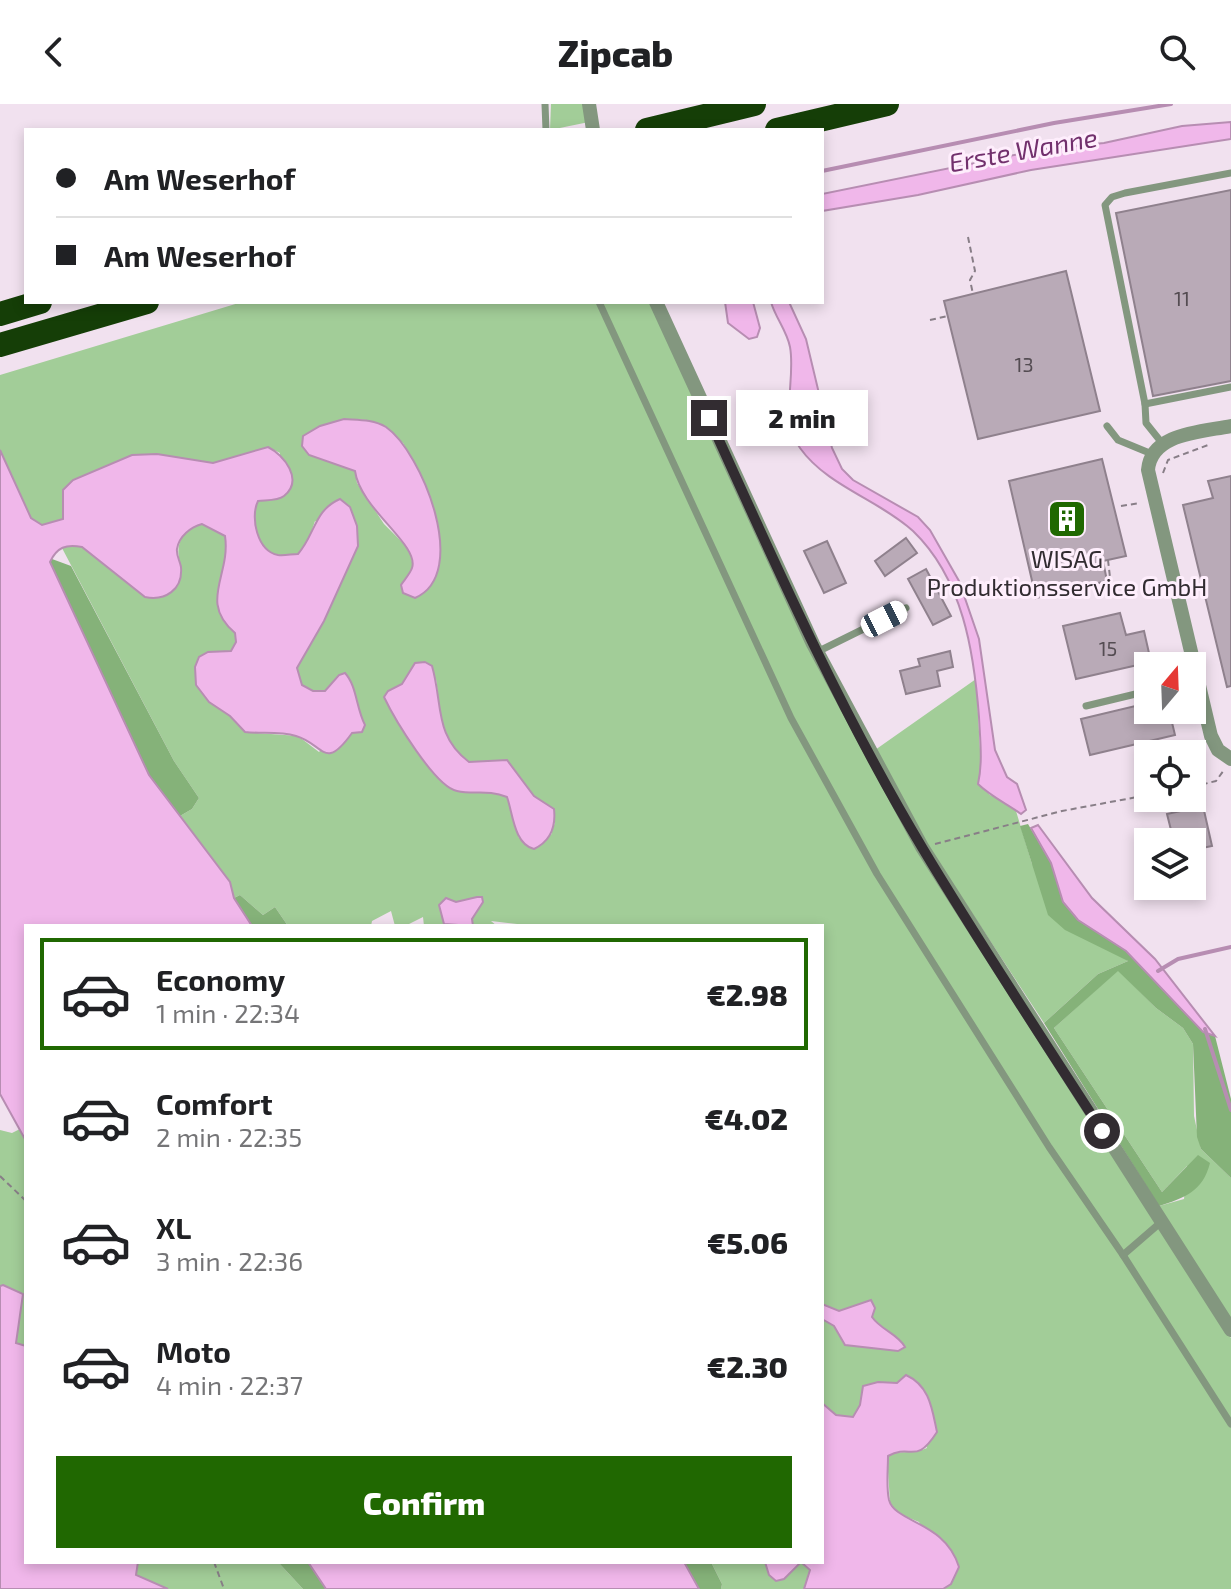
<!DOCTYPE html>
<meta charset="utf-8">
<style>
:root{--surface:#fff;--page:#f2f2f2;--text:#202124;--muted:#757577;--line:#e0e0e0;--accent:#206801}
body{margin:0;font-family:"Exo 2",sans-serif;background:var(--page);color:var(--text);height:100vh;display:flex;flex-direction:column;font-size:30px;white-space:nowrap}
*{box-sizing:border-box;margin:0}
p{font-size:26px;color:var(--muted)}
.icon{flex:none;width:44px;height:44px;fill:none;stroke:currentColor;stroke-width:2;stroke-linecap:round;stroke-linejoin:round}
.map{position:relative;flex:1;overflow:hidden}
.drawer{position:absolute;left:24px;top:820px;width:800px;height:640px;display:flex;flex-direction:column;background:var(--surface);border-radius:0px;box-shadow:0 4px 12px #0003}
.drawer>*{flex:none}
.banner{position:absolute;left:24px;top:24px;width:800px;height:176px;border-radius:0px;box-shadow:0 4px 12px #0003;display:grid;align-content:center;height:176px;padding:0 32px;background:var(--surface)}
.needle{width:52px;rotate:19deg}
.fabs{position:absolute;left:1134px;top:548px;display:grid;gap:16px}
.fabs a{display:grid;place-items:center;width:72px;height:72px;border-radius:0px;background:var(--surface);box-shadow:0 4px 12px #0003;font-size:40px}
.end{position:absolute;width:36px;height:36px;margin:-18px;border:10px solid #322c31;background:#fff;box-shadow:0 0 0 4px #fff}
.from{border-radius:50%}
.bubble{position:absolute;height:56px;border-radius:0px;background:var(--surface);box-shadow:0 4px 12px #0003;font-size:26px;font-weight:800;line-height:56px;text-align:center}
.car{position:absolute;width:24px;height:48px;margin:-24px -12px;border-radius:10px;box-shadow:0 0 6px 2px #0007;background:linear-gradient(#fff 24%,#345 0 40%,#fff 0 76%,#345 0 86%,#fff 0)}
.banner b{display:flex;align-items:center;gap:28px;height:76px;font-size:30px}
.banner b+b{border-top:2px solid var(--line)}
.banner i{width:20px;height:20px;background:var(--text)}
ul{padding:14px 0 0;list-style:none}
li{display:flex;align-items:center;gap:24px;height:112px;margin:0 16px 12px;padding:0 16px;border:4px solid transparent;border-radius:0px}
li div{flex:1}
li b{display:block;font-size:30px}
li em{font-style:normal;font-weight:800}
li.selected{border-color:var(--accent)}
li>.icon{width:72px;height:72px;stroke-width:1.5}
.button{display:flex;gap:16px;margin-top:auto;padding:16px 32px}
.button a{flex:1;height:92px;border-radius:0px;background:var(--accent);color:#fff;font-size:32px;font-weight:800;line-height:92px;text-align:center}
header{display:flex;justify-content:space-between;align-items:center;height:104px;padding:0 32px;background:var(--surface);font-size:36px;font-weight:800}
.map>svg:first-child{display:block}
</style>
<header><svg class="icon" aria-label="back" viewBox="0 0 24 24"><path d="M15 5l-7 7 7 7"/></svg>Zipcab<svg class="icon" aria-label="search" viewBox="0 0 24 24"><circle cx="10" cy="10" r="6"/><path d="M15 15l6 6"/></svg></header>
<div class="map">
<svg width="1231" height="1485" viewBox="0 0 1231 1485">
<rect width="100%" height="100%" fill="#f1e1ef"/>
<g fill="#a2cd98" fill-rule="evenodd">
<polygon points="551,0 585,0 589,18 550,26"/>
<path d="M242 198H654L836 594 1169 1140 1231 1234V1485H943L951 1480 919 1418 897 1409 890 1398 887 1352C901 1345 913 1351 927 1344L897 1279 878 1278 853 1313 836 1311 822 1299V822H535L491 817 497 822H473L471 815 483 798 477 793 456 798 446 794 440 801 446 822H424L423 813 405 822H395L391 807 372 817 371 822H288L275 803 263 811 240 791 234 794 230 778 180 712 192 705 199 694 174 657 62 444 70 440 82 443 145 493 181 462C174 441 181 426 202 420L225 432C231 471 198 498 235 529L236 538 232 547 208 548 209 598 230 612 245 628 298 632 319 648 357 607 354 592 339 571 325 587H313L302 581 297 564 324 517 358 442 315 417 308 438 298 450C292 450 284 452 278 451 257 447 250 413 258 397L272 394 280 349 268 343 213 359 157 350 132 351 73 376 63 415 42 421 31 414 0 346V271ZM344 315 367 316 403 339 429 389 415 494 411 447 384 420 357 379 355 367 324 356 320 322ZM415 559 436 575C441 609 439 636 469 658L507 656 534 692 554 705 555 718 551 731 519 734 507 693 494 688 467 687C437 660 392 630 388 587L402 580Z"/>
<polygon points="976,575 981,663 978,680 990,691 1010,699 1016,707 1032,760 1128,857 1098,870 1044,919 930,745 875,646"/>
<polygon points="1118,866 1156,904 1183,924 1193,940 1194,1012 1201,1045 1231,1074 1231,1219 1159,1102 1184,1095 1187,1062 1162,1088 1054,924"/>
<polygon points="20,1025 26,1037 26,1242 16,1239 4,1181 0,1182 0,1026 12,1029"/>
<polygon points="138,1458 278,1458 303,1485 168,1485 136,1471"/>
<polygon points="711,1458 765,1458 769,1471 784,1475 801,1458 810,1466 804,1485 721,1485 722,1480"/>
</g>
<g fill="#85b279">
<polygon points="52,455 71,462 174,657 199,694 192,705 180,712 149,671 50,458"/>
<path d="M1028 720 1051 759 1063 798 1078 816 1126 847 1203 928 1215 932 1231 995V1074L1201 1045 1197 1033 1193 940 1183 924 1156 904 1118 867 1054 924 1162 1088 1198 1051 1210 1059C1203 1087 1185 1094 1159 1102L1044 919 1098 870 1128 857 1065 826 1048 811 1020 722Z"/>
<polygon points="240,791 263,811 275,803 288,822 252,822 234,794"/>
<polygon points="278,1458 308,1458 326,1485 303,1485"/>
<polygon points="684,1458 711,1458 722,1480 721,1485 699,1485"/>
</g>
<g fill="#f0b7ea" stroke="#b78db2" stroke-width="2">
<polygon points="1231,18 1231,35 1031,66 918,91 822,107 822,90 1044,45 1104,39 1182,22"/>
<polygon points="725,198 753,198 760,224 757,233 749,235 728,219"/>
<path d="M771 198H789L806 235 832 344 842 365 853 376 918 413 930 426 959 477 979 535 995 646 1007 673 1017 680 1026 706 1021 710C1009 701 990 692 978 680 983 658 980 635 979 613 974 548 963 475 913 427 879 396 827 382 800 344 779 315 796 275 790 243 787 227 775 213 771 198Z"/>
<path d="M344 315C358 316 373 315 386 323 422 348 471 470 415 494L403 489 401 481C404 476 410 470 412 464 420 441 360 405 355 367L309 351 302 342 303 332 320 322Z"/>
<path d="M268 343C284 351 304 376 284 392 278 397 266 396 258 397 250 413 257 447 278 451 284 452 292 450 298 450 315 431 314 406 340 395L350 403 357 422 358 442 324 517 297 564 302 581 313 587H325L339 571 345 569C357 582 356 604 365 621L362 628 352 629C324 668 324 640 296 632 279 627 262 630 245 628L230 612 209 598 196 581 195 563 199 553 208 548 231 547 236 538 235 529C198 497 231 472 225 432L202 420C191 423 179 432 177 445 176 451 180 457 181 463 183 486 165 497 145 493L82 443C66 440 57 443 50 458L149 671 230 778 234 794 252 822H26V1037L0 990V346L31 414 42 421 63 415V386L73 376 132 351 157 350 213 359Z"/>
<path d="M425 558 432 562C443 600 434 632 469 658L507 656 534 692 554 705C556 723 551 737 534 745 514 740 513 710 507 693 487 685 475 691 457 687 435 683 394 614 384 593L388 587 402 580 415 559Z"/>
<polygon points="1038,721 1092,794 1155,855 1215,932 1203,928 1126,847 1078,816 1063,798 1051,759 1031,724"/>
<polygon points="477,793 482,793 483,798 472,815 473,822 444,820 439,801 446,794 456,798"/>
<polygon points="3,1181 23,1190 16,1239 26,1242 26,1458 138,1458 136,1471 168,1485 0,1485 0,1182"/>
<path d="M871 1196 875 1204 872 1213C881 1226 898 1230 905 1243L898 1247 845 1241 834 1222 822 1215V1200L839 1207Z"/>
<path d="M906 1271C930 1282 932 1305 937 1328 915 1362 912 1339 888 1352 888 1366 886 1383 889 1396 895 1419 945 1417 959 1463L951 1480 943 1485H804L810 1466 801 1458 784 1475 776 1477 769 1471 765 1458H822V1299L836 1311 853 1313 860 1301 863 1282 878 1278 897 1279Z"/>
<polygon points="308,1458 684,1458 699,1485 326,1485"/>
</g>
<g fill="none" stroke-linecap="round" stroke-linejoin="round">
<g stroke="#b78db2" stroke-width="4">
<polyline points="822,67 1054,19 1171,0"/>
<polyline points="1158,867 1178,855 1231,843"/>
<polyline points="1205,925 1231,1006"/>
</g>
</g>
<g fill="#b9aab7" stroke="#8f818d" stroke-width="2">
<polygon points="1231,86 1231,277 1153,292 1116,109"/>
<polygon points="1066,167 1100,307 978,335 944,197"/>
<polygon points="1102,355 1126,452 1103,457 1107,477 1036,494 1009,377"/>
<polygon points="1231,372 1231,582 1227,583 1183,401 1213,394 1208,377"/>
<polygon points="906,434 917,449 885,472 875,457"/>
<polygon points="827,437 846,479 824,489 804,447"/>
<polygon points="926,465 951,512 933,521 908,475"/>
<polygon points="1120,509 1126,531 1144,527 1151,558 1076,575 1063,522"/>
<polygon points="950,547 953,563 937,567 940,582 906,590 900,567 920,562 918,555"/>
<polygon points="1148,599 1148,606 1169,606 1175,631 1090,651 1081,615"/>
<polygon points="1203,702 1212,742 1192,746 1192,738 1174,738 1167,710"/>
</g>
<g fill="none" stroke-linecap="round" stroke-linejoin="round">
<g stroke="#887e87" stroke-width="2" stroke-dasharray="6 4" stroke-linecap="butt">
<polyline points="968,133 975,167 970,176 973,190"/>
<polyline points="930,216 948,212"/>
<polyline points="1163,369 1168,356 1208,341"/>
<polyline points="1121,402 1140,399"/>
<polyline points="1108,456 1111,482"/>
<polyline points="1192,683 1216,677 1224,666"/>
<polyline points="935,740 1062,707 1148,691"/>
<polyline points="0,1072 26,1097"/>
<polyline points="214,1458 224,1485"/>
</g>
<g stroke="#83977f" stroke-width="7">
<polyline points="545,0 546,26"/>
<polyline points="599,198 791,614 877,770 1049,1043 1123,1151 1231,1320"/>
<polyline points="1145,300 1231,283"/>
<polyline points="1107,322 1118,336 1152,350"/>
<polyline points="1162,339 1146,319 1145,300 1105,101 1112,93 1125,89 1231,69"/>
<polyline points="817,548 906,504"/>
<polyline points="1086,602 1148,587"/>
<polyline points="1123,1151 1160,1119"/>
</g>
<g stroke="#83977f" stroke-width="14">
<polyline points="589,0 593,26"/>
<polyline points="656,198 813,540 922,743 1231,1226"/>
<path d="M1231 322C1201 328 1151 329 1148 366L1211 632 1218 646 1231 655"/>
</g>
<g stroke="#153e07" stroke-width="24">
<polyline points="647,26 754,0"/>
<polyline points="777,26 887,0"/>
<polyline points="0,210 40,198"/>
<polyline points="0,241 147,198"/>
</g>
</g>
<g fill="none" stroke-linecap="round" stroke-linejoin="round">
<path stroke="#322c31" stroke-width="10" d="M709 314C775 460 840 607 923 745 980 840 1042 934 1102 1027"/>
</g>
<defs>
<g id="building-square" transform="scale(2)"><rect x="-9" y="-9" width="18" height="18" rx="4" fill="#206801" stroke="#feeefc"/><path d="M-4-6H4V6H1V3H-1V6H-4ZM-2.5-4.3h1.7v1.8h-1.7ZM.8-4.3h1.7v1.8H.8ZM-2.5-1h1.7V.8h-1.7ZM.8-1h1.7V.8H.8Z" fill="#fff"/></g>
</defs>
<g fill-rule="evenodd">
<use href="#building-square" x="1067" y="415"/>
</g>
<g text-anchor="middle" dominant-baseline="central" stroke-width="6" stroke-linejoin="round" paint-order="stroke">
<g font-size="20" fill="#544c52">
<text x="1182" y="194">11</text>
<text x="1024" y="260">13</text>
<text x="1108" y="544">15</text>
</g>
<g font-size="24" fill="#322c31" stroke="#feeefc">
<text x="1067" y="454">WISAG<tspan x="1067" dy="28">Produktionsservice GmbH</tspan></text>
</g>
<g font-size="26" font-style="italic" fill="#72306d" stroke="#feeefc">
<text transform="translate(1023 45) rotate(-10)">Erste Wanne</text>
</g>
</g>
</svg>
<div class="fabs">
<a><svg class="needle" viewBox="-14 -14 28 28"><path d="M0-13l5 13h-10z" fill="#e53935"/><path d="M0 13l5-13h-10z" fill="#757577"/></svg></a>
<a><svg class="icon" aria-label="locate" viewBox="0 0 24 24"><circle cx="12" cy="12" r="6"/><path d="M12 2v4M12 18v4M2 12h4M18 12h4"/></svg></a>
<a><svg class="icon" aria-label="layers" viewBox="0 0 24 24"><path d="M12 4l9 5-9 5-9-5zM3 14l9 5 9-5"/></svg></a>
</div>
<i class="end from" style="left:1102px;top:1027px"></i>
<i class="end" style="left:709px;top:314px"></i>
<div class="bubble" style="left:736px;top:286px;width:132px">2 min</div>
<i class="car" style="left:884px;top:515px;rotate:63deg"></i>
<div class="banner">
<b><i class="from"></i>Am Weserhof</b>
<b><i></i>Am Weserhof</b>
</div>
<section class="drawer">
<ul>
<li class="selected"><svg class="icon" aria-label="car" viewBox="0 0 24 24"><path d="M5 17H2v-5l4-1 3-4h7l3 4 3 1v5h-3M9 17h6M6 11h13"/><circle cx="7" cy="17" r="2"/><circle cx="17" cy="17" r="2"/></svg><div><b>Economy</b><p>1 min · 22:34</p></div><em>€2.98</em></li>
<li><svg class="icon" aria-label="car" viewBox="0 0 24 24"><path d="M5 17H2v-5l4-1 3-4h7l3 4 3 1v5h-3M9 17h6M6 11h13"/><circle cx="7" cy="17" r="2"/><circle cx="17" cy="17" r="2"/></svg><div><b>Comfort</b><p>2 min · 22:35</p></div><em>€4.02</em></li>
<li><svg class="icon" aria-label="car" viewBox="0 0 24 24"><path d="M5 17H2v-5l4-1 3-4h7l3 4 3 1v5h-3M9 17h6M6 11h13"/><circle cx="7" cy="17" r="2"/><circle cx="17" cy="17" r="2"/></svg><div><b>XL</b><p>3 min · 22:36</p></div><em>€5.06</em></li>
<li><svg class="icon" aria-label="car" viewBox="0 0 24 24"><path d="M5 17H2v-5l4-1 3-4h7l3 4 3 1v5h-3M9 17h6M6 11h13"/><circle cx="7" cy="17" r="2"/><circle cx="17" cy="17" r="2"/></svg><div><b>Moto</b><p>4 min · 22:37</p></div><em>€2.30</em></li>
</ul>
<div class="button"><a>Confirm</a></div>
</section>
</div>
